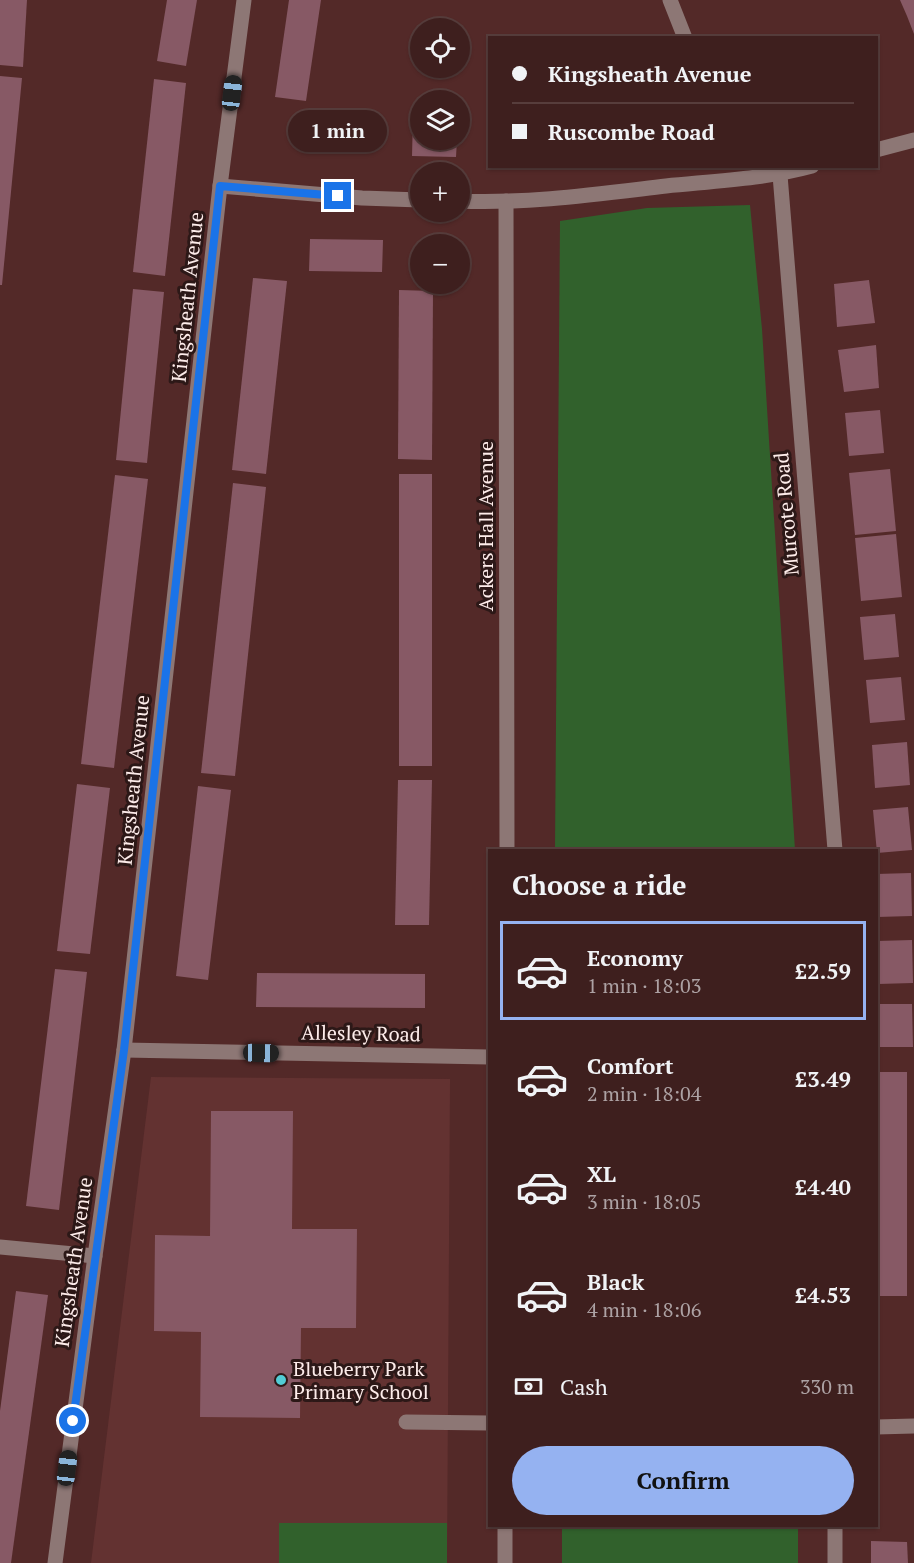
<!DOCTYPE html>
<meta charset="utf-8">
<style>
:root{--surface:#3e1f1e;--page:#492c2b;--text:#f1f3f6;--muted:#ada2a4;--line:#573d3c;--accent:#95b2f1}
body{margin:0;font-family:"PT Serif",serif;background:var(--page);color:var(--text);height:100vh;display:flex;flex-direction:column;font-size:22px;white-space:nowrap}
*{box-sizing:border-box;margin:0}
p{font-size:20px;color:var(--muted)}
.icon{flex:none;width:33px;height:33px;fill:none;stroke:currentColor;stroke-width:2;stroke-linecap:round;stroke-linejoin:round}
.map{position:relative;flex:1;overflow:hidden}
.drawer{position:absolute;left:488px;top:849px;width:390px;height:678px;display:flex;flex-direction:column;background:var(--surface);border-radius:0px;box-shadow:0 2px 4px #0004,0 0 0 2px var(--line)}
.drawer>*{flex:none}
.banner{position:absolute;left:488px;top:36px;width:390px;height:132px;border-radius:0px;box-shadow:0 2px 4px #0004,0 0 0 2px var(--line);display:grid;align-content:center;height:132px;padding:0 24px;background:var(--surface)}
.buttons{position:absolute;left:410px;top:18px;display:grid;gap:12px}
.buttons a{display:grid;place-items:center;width:60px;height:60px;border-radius:50%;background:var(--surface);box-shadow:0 2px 4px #0004,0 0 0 2px var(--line);font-size:30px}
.end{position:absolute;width:27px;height:27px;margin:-14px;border:8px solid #1a73e8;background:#fff;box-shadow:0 0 0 3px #fff}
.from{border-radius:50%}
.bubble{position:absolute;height:42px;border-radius:21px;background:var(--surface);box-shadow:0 2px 4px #0004,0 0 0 2px var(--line);font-size:20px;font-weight:700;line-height:42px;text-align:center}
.car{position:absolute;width:18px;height:36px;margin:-18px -9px;border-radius:8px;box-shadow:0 0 4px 2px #0007;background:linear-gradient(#222 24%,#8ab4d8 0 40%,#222 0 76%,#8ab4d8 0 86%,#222 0)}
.banner b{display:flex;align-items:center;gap:21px;height:57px;font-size:22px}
.banner b+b{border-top:2px solid var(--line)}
.banner i{width:15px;height:15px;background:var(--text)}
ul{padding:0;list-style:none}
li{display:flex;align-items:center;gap:18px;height:99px;margin:0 12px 9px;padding:0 12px;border:3px solid transparent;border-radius:0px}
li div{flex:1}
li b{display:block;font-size:22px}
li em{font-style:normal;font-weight:700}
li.active{border-color:var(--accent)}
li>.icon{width:54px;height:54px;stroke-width:1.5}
h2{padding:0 24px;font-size:27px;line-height:72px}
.pay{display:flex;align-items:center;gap:15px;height:66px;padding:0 24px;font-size:22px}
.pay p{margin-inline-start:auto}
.button{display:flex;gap:12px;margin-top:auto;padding:12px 24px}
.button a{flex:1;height:69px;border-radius:36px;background:var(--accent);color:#111;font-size:24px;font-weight:700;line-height:69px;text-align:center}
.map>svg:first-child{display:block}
</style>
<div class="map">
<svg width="914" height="1563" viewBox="0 0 914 1563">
<rect width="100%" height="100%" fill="#532928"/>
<polygon fill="#633231" points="151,1077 450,1079 447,1563 91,1563"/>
<g fill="#31612c">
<polygon points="750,205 762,329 795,850 555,850 560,221 647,208"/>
<rect x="279" y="1523" width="168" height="40"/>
<rect x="562" y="1526" width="236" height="37"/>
</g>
<g fill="#875965">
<polygon points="0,0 27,0 23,67 0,65"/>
<polygon points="167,0 197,0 186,66 157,61"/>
<polygon points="289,0 321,0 306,101 275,97"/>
<polygon points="900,0 914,0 914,34 907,16"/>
<polygon points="0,76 22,78 2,285 0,285"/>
<polygon points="154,79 186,83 165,276 133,272"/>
<polygon points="413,116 420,117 420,140 457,140 456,157 412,156"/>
<polygon points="310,239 383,240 382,272 309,271"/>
<polygon points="253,278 287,281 266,474 232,470"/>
<polygon points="869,280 875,323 837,327 834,284"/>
<polygon points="133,289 164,292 147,463 116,460"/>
<polygon points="399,290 433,291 432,460 398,459"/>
<polygon points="876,345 879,388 844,392 838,350"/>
<polygon points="880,410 884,453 849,456 845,413"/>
<polygon points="890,469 896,531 855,535 849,473"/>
<rect x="399" y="474" width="33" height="292"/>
<polygon points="115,475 148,479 114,768 81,764"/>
<polygon points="233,483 266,487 235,776 201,773"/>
<polygon points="896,534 902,597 861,601 855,538"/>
<polygon points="895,614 899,657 864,660 860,617"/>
<polygon points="901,677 905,720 870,723 866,680"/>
<polygon points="907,742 910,785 875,788 872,745"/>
<polygon points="398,780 432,780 429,925 395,925"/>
<polygon points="77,784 110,788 90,954 57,951"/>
<polygon points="198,786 231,790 208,980 176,976"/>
<polygon points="908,807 912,850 877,853 873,810"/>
<polygon points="911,873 912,916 877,917 876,874"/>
<polygon points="912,940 913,983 878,984 877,941"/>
<polygon points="55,969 87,972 59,1210 26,1206"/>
<polygon points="257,973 425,974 425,1008 256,1007"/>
<polygon points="877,1004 912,1004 913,1047 878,1047"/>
<rect x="876" y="1072" width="31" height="224"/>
<polygon points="211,1111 293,1111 292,1229 357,1229 356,1328 301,1328 300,1418 200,1417 201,1332 154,1331 155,1235 210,1236"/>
<polygon points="16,1291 48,1295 11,1563 0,1563 0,1411"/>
<polygon points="871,1541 907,1542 908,1563 871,1563"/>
</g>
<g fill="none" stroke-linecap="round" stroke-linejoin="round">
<g stroke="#8d7775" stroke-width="15">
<polyline points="670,0 685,38"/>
<polyline points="876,150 914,140"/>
<polyline points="780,175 835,850"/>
<polyline points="220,186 362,198 420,200"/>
<path d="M459 201C528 204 598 194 666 186 715 181 764 179 812 166"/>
<polyline points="506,201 507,850"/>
<polyline points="124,1050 489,1057"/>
<polyline points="0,1247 95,1256"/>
<polyline points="406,1422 489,1423"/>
<polyline points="876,1427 914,1426"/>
<polyline points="55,1563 95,1256 124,1050 220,186 244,0"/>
<polyline points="505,1563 505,1526"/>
<polyline points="835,1563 835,1526"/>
</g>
</g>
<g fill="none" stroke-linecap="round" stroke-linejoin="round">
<polyline stroke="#1a73e8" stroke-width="8" points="73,1421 124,1050 220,186 338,196"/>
</g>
<circle fill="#52ccd5" stroke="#2c1817" stroke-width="2" cx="281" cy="1380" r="6"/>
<g text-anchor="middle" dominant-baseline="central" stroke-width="6" stroke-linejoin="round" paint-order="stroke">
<g font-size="20" fill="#fdecea" stroke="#2c1817">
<text transform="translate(187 297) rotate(-84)">Kingsheath Avenue</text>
<text transform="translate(786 514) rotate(-95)">Murcote Road</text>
<text transform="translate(485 526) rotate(-90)">Ackers Hall Avenue</text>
<text transform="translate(133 780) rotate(-84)">Kingsheath Avenue</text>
<text transform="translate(361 1033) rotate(1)">Allesley Road</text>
<text transform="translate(73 1262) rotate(-82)">Kingsheath Avenue</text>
</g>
<g font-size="20" fill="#fdecea" stroke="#2c1817" text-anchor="start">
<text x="293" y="1368">Blueberry Park<tspan x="293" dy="23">Primary School</tspan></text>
</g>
</g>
</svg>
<div class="buttons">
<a><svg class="icon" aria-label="locate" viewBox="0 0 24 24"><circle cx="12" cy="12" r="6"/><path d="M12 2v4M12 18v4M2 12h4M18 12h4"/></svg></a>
<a><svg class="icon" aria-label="layers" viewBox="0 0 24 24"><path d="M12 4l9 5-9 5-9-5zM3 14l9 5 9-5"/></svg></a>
<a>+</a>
<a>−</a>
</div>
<i class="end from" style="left:73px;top:1421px"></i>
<i class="end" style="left:338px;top:196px"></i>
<div class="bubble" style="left:288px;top:110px;width:99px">1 min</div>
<i class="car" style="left:232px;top:93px;rotate:7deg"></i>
<i class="car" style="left:261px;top:1053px;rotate:91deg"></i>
<i class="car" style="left:67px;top:1468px;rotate:7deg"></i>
<div class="banner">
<b><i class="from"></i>Kingsheath Avenue</b>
<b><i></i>Ruscombe Road</b>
</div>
<section class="drawer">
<h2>Choose a ride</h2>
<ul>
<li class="active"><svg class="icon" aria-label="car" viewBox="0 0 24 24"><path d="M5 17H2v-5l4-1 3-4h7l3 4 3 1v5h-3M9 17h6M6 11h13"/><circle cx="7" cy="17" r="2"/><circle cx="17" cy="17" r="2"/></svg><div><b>Economy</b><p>1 min · 18:03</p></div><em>£2.59</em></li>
<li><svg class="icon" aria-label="car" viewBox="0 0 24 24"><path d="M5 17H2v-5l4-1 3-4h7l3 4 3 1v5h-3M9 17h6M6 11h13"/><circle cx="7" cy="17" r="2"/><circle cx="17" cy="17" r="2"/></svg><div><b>Comfort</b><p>2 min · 18:04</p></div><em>£3.49</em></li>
<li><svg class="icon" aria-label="car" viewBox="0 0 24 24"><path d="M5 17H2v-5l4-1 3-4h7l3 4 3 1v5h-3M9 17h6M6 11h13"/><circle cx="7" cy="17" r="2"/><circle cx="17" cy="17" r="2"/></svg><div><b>XL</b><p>3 min · 18:05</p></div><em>£4.40</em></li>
<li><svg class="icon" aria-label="car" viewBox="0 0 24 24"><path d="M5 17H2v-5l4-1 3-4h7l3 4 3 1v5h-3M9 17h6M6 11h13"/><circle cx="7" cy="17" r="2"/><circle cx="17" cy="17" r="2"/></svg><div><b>Black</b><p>4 min · 18:06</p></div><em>£4.53</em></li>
</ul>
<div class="pay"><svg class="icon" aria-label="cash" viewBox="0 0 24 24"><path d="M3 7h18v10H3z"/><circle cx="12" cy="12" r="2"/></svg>Cash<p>330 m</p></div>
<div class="button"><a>Confirm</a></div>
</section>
</div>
